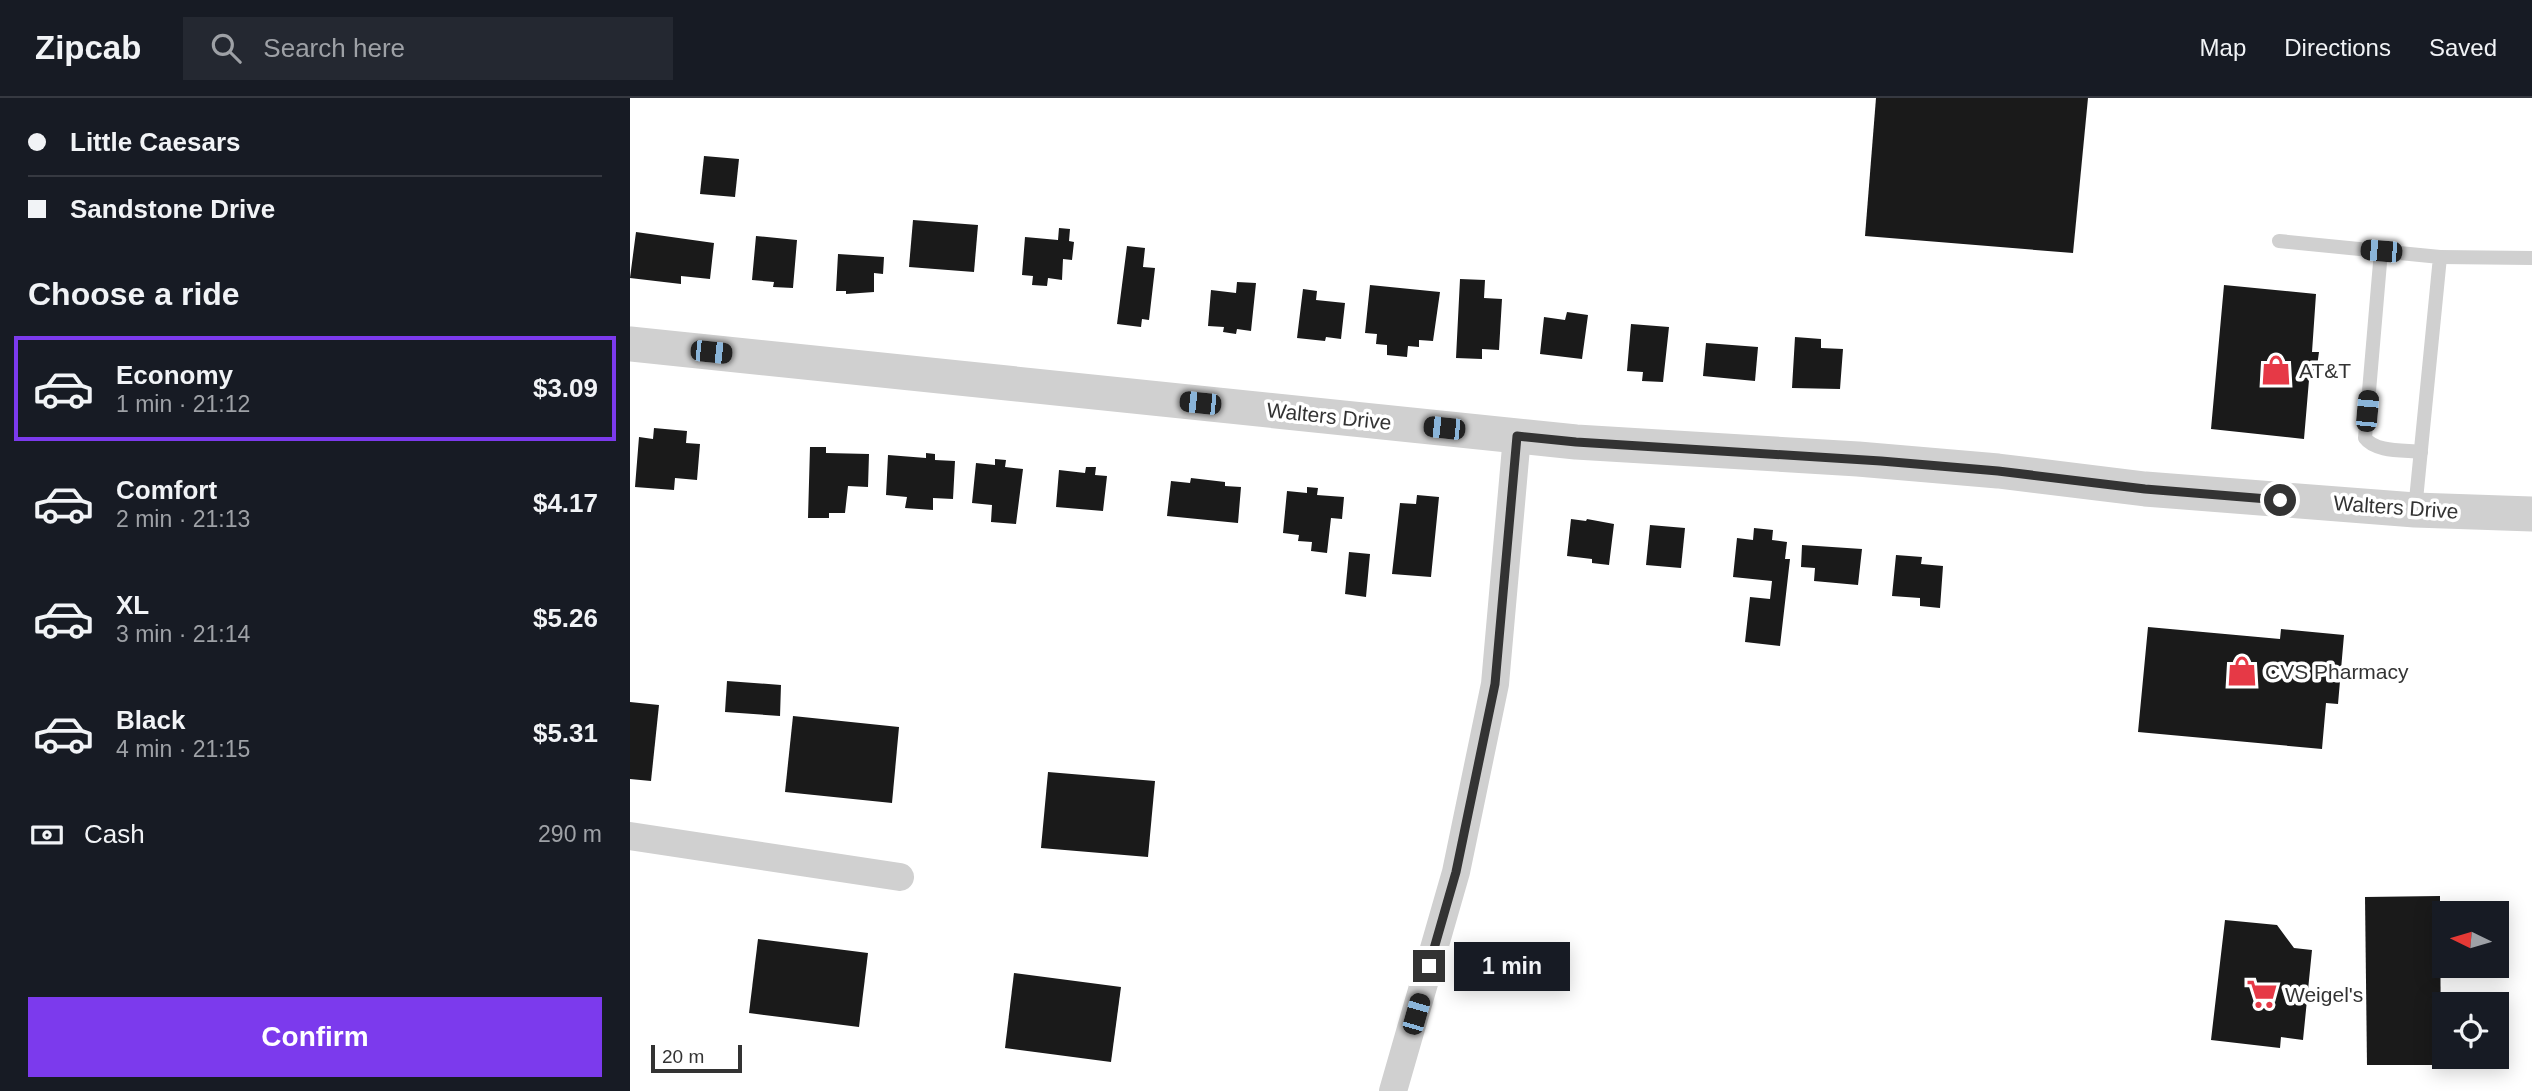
<!DOCTYPE html>
<meta charset="utf-8">
<style>
:root{--surface:#171b24;--page:#242831;--text:#f1f3f6;--muted:#9ea1a6;--line:#363941;--accent:#7c3aed}
body{margin:0;font-family:Helvetica,sans-serif;background:var(--page);color:var(--text);height:100vh;display:flex;flex-direction:column;font-size:26px;white-space:nowrap}
*{box-sizing:border-box;margin:0}
p{font-size:23px;color:var(--muted)}
.icon{flex:none;width:38px;height:38px;fill:none;stroke:currentColor;stroke-width:2;stroke-linecap:round;stroke-linejoin:round}
.map{position:relative;flex:1;overflow:hidden}
.panel{display:flex;flex-direction:column;background:var(--surface);width:630px}
.panel>*{flex:none}
.hud{display:grid;align-content:center;height:154px;padding:0 28px;background:var(--surface)}
.needle{width:46px;rotate:275deg}
.buttons{position:absolute;left:1802px;top:803px;display:grid;gap:14px}
.buttons a{display:grid;place-items:center;width:77px;height:77px;border-radius:0px;background:var(--surface);box-shadow:0 4px 18px #0003;font-size:35px}
.scale{position:absolute;left:21px;bottom:18px;width:91px;box-sizing:border-box;padding-left:7px;border:4px solid #333;border-top:0;font-size:19px;line-height:24px;white-space:nowrap;color:#333;-webkit-text-stroke:5px #fff;paint-order:stroke}
.end{position:absolute;width:32px;height:32px;margin:-16px;border:9px solid #333;background:#fff;box-shadow:0 0 0 4px #fff}
.from{border-radius:50%}
.bubble{position:absolute;height:49px;border-radius:0px;background:var(--surface);box-shadow:0 4px 18px #0003;font-size:23px;font-weight:600;line-height:49px;text-align:center}
.car{position:absolute;width:21px;height:42px;margin:-21px -10px;border-radius:9px;box-shadow:0 0 5px 2px #0007;background:linear-gradient(#222 24%,#8ab4d8 0 40%,#222 0 76%,#8ab4d8 0 86%,#222 0)}
.hud b{display:flex;align-items:center;gap:24px;height:66px;font-size:26px}
.hud b+b{border-top:2px solid var(--line)}
.hud i{width:18px;height:18px;background:var(--text)}
ul{padding:0;list-style:none}
li{display:flex;align-items:center;gap:21px;height:105px;margin:0 14px 10px;padding:0 14px;border:4px solid transparent;border-radius:0px}
li div{flex:1}
li b{display:block;font-size:26px}
li em{font-style:normal;font-weight:600}
li.on{border-color:var(--accent)}
li>.icon{width:63px;height:63px;stroke-width:1.5}
h2{padding:0 28px;font-size:32px;line-height:84px}
.pay{display:flex;align-items:center;gap:18px;height:77px;padding:0 28px;font-size:26px}
.pay p{margin-inline-start:auto}
.cta{display:flex;gap:14px;margin-top:auto;padding:14px 28px}
.cta a{flex:1;height:80px;border-radius:0px;background:var(--accent);color:#fff;font-size:28px;font-weight:600;line-height:80px;text-align:center}
header{display:flex;align-items:center;gap:42px;box-sizing:border-box;height:98px;padding:0 35px;background:var(--surface);border-bottom:2px solid var(--line)}
header strong{font-size:33px}
nav{display:flex;gap:38px;margin-inline-start:auto;font-size:24px}
.search{width:490px;height:63px;background:var(--page);display:flex;align-items:center;gap:18px;box-sizing:border-box;padding:0 24px;border-radius:0px;color:var(--muted);font-size:26px}
main{display:flex;flex:1;min-height:0}
.map>svg:first-child{display:block}
</style>
<header>
<strong>Zipcab</strong>
<div class="search"><svg class="icon" aria-label="search" viewBox="0 0 24 24"><circle cx="10" cy="10" r="6"/><path d="M15 15l6 6"/></svg>Search here</div>
<nav><a>Map</a><a>Directions</a><a>Saved</a></nav>
</header>
<main>
<section class="panel">
<div class="hud">
<b><i class="from"></i>Little Caesars</b>
<b><i></i>Sandstone Drive</b>
</div>
<h2>Choose a ride</h2>
<ul>
<li class="on"><svg class="icon" aria-label="car" viewBox="0 0 24 24"><path d="M5 17H2v-5l4-1 3-4h7l3 4 3 1v5h-3M9 17h6M6 11h13"/><circle cx="7" cy="17" r="2"/><circle cx="17" cy="17" r="2"/></svg><div><b>Economy</b><p>1 min · 21:12</p></div><em>$3.09</em></li>
<li><svg class="icon" aria-label="car" viewBox="0 0 24 24"><path d="M5 17H2v-5l4-1 3-4h7l3 4 3 1v5h-3M9 17h6M6 11h13"/><circle cx="7" cy="17" r="2"/><circle cx="17" cy="17" r="2"/></svg><div><b>Comfort</b><p>2 min · 21:13</p></div><em>$4.17</em></li>
<li><svg class="icon" aria-label="car" viewBox="0 0 24 24"><path d="M5 17H2v-5l4-1 3-4h7l3 4 3 1v5h-3M9 17h6M6 11h13"/><circle cx="7" cy="17" r="2"/><circle cx="17" cy="17" r="2"/></svg><div><b>XL</b><p>3 min · 21:14</p></div><em>$5.26</em></li>
<li><svg class="icon" aria-label="car" viewBox="0 0 24 24"><path d="M5 17H2v-5l4-1 3-4h7l3 4 3 1v5h-3M9 17h6M6 11h13"/><circle cx="7" cy="17" r="2"/><circle cx="17" cy="17" r="2"/></svg><div><b>Black</b><p>4 min · 21:15</p></div><em>$5.31</em></li>
</ul>
<div class="pay"><svg class="icon" aria-label="cash" viewBox="0 0 24 24"><path d="M3 7h18v10H3z"/><circle cx="12" cy="12" r="2"/></svg>Cash<p>290 m</p></div>
<div class="cta"><a>Confirm</a></div>
</section>
<div class="map">
<svg width="1902" height="993" viewBox="0 0 1902 993">
<rect width="100%" height="100%" fill="#fff"/>
<g fill="#1a1a1a">
<polygon points="1246,0 1458,0 1443,155 1235,138"/>
<polygon points="74,58 109,61 105,99 70,96"/>
<polygon points="283,122 348,127 344,174 279,169"/>
<polygon points="429,130 440,131 439,143 444,144 442,162 433,161 432,182 418,180 417,188 402,187 403,178 392,177 395,139 428,142"/>
<polygon points="6,134 84,145 80,181 51,178 51,186 0,180"/>
<polygon points="126,138 167,142 163,190 143,189 144,184 122,182"/>
<polygon points="497,148 515,150 513,169 525,170 519,222 512,221 511,229 487,226"/>
<polygon points="208,156 254,159 253,176 244,175 244,194 216,196 216,193 206,193"/>
<polygon points="830,181 855,182 854,200 872,201 869,252 852,251 852,261 826,260"/>
<polygon points="607,184 626,185 621,233 607,231 606,236 593,234 594,229 578,228 581,192 606,195"/>
<polygon points="740,187 810,194 803,243 789,242 789,249 778,248 777,259 757,257 757,247 746,246 747,236 735,235"/>
<polygon points="1594,187 1686,196 1682,254 1689,254 1685,283 1679,282 1674,341 1581,331"/>
<polygon points="673,191 687,193 686,202 715,205 711,241 696,239 695,243 667,240"/>
<polygon points="937,214 958,217 952,261 910,256 914,219 935,222"/>
<polygon points="1001,226 1039,229 1033,284 1012,283 1013,274 997,273"/>
<polygon points="1165,239 1191,241 1191,250 1213,251 1210,291 1162,290"/>
<polygon points="1076,245 1128,249 1125,283 1073,278"/>
<polygon points="24,330 57,333 56,345 70,346 67,382 45,380 44,392 5,389 9,339 23,341"/>
<polygon points="180,349 196,349 196,355 239,356 238,389 218,388 215,415 199,415 199,420 178,420"/>
<polygon points="296,355 305,356 305,362 325,363 323,401 303,400 303,412 275,410 277,399 256,397 258,357 296,360"/>
<polygon points="365,361 376,362 375,369 393,371 386,426 361,424 362,407 342,405 346,365 365,367"/>
<polygon points="456,369 466,369 465,377 477,378 473,413 426,409 429,372 455,375"/>
<polygon points="561,380 595,384 595,388 611,389 608,425 537,418 541,383 560,385"/>
<polygon points="677,389 688,390 687,397 714,399 712,421 701,420 697,455 681,453 682,444 668,443 669,437 653,435 657,393 677,395"/>
<polygon points="787,397 809,399 801,479 762,476 770,405 786,406"/>
<polygon points="941,421 956,423 957,421 984,426 979,467 962,465 962,461 937,458"/>
<polygon points="1020,427 1055,430 1051,470 1016,467"/>
<polygon points="1124,430 1143,432 1142,442 1157,444 1155,461 1160,461 1150,548 1115,544 1120,499 1140,501 1142,483 1103,479 1107,440 1123,442"/>
<polygon points="1172,447 1232,451 1228,487 1184,483 1185,470 1171,469"/>
<polygon points="719,454 740,456 736,499 715,496"/>
<polygon points="1266,457 1292,459 1291,466 1313,468 1310,510 1290,508 1290,500 1262,498"/>
<polygon points="1518,529 1650,541 1651,531 1714,537 1708,606 1696,605 1692,651 1508,634"/>
<polygon points="97,583 151,587 150,618 95,614"/>
<polygon points="0,604 29,607 21,683 0,681"/>
<polygon points="163,618 269,629 262,705 155,694"/>
<polygon points="418,674 525,683 518,759 411,750"/>
<polygon points="1810,798 1811,967 1737,967 1735,799"/>
<polygon points="1595,822 1647,827 1664,850 1682,852 1673,942 1651,939 1650,950 1581,942"/>
<polygon points="128,841 238,855 229,929 119,915"/>
<polygon points="384,875 491,889 481,964 375,950"/>
</g>
<g fill="none" stroke-linecap="round" stroke-linejoin="round">
<g stroke="#d0d0d0" stroke-width="14">
<polyline points="1649,143 1810,159 1785,412"/>
<path d="M1751 153 1735 340C1745 354 1774 352 1791 354"/>
<polyline points="1810,159 1902,160"/>
</g>
<g stroke="#d0d0d0" stroke-width="28">
<polyline points="0,738 270,779"/>
<polyline points="763,993 826,774 865,586 887,338"/>
</g>
<polyline stroke="#d0d0d0" stroke-width="35" points="0,246 946,344 1228,361 1368,373 1515,391 1785,412 1902,416"/>
</g>
<g fill="none" stroke-linecap="round" stroke-linejoin="round">
<polyline stroke="#333" stroke-width="9" points="799,868 826,774 865,586 887,338 946,344 1251,363 1368,373 1515,391 1650,402"/>
</g>
<defs>
<g id="shop-bare" transform="scale(2.415)"><path d="M-5-2.5h2.3a2.7 3.5 0 0 1 5.4 0H5L5.5 6h-11ZM-1.5-2.5h3a1.5 2.3 0 0 0-3 0Z" fill="#e63946" stroke="#fff" stroke-width="2.5" paint-order="stroke"/></g>
<g id="supermarket-bare" transform="scale(2.415)"><path d="M-6-5.5h2.5l.6 2H6L4.5 2H-2.5L-4.4-4H-6ZM-1.5 3.2a1.3 1.3 0 1 0 .1 0ZM3 3.2a1.3 1.3 0 1 0 .1 0Z" fill="#e63946" stroke="#fff" stroke-width="2.5" paint-order="stroke"/></g>
</defs>
<g fill-rule="evenodd">
<use href="#shop-bare" x="1646" y="272"/>
<use href="#shop-bare" x="1612" y="573"/>
<use href="#supermarket-bare" x="1632" y="896"/>
</g>
<g text-anchor="middle" dominant-baseline="central" stroke-width="7" stroke-linejoin="round" paint-order="stroke">
<g font-size="21" fill="#333" stroke="#fff" text-anchor="start">
<text x="1669" y="272">AT&amp;T</text>
<text x="1635" y="573">CVS Pharmacy</text>
<text x="1655" y="896">Weigel's</text>
</g>
<g font-size="21" fill="#333" stroke="#fff">
<text transform="translate(699 318) rotate(6)">Walters Drive</text>
<text transform="translate(1766 409) rotate(4)">Walters Drive</text>
</g>
</g>
</svg>
<div class="buttons">
<a><svg class="needle" viewBox="-14 -14 28 28"><path d="M0-13l5 13h-10z" fill="#e53935"/><path d="M0 13l5-13h-10z" fill="#9ea1a6"/></svg></a>
<a><svg class="icon" aria-label="locate" viewBox="0 0 24 24"><circle cx="12" cy="12" r="6"/><path d="M12 2v4M12 18v4M2 12h4M18 12h4"/></svg></a>
</div>
<div class="scale">20 m</div>
<i class="end from" style="left:1650px;top:402px"></i>
<i class="end" style="left:799px;top:868px"></i>
<div class="bubble" style="left:824px;top:844px;width:116px">1 min</div>
<i class="car" style="left:1751px;top:153px;rotate:275deg"></i>
<i class="car" style="left:81px;top:254px;rotate:96deg"></i>
<i class="car" style="left:570px;top:305px;rotate:276deg"></i>
<i class="car" style="left:1737px;top:313px;rotate:5deg"></i>
<i class="car" style="left:814px;top:330px;rotate:276deg"></i>
<i class="car" style="left:786px;top:916px;rotate:16deg"></i>
</div>
</main>
